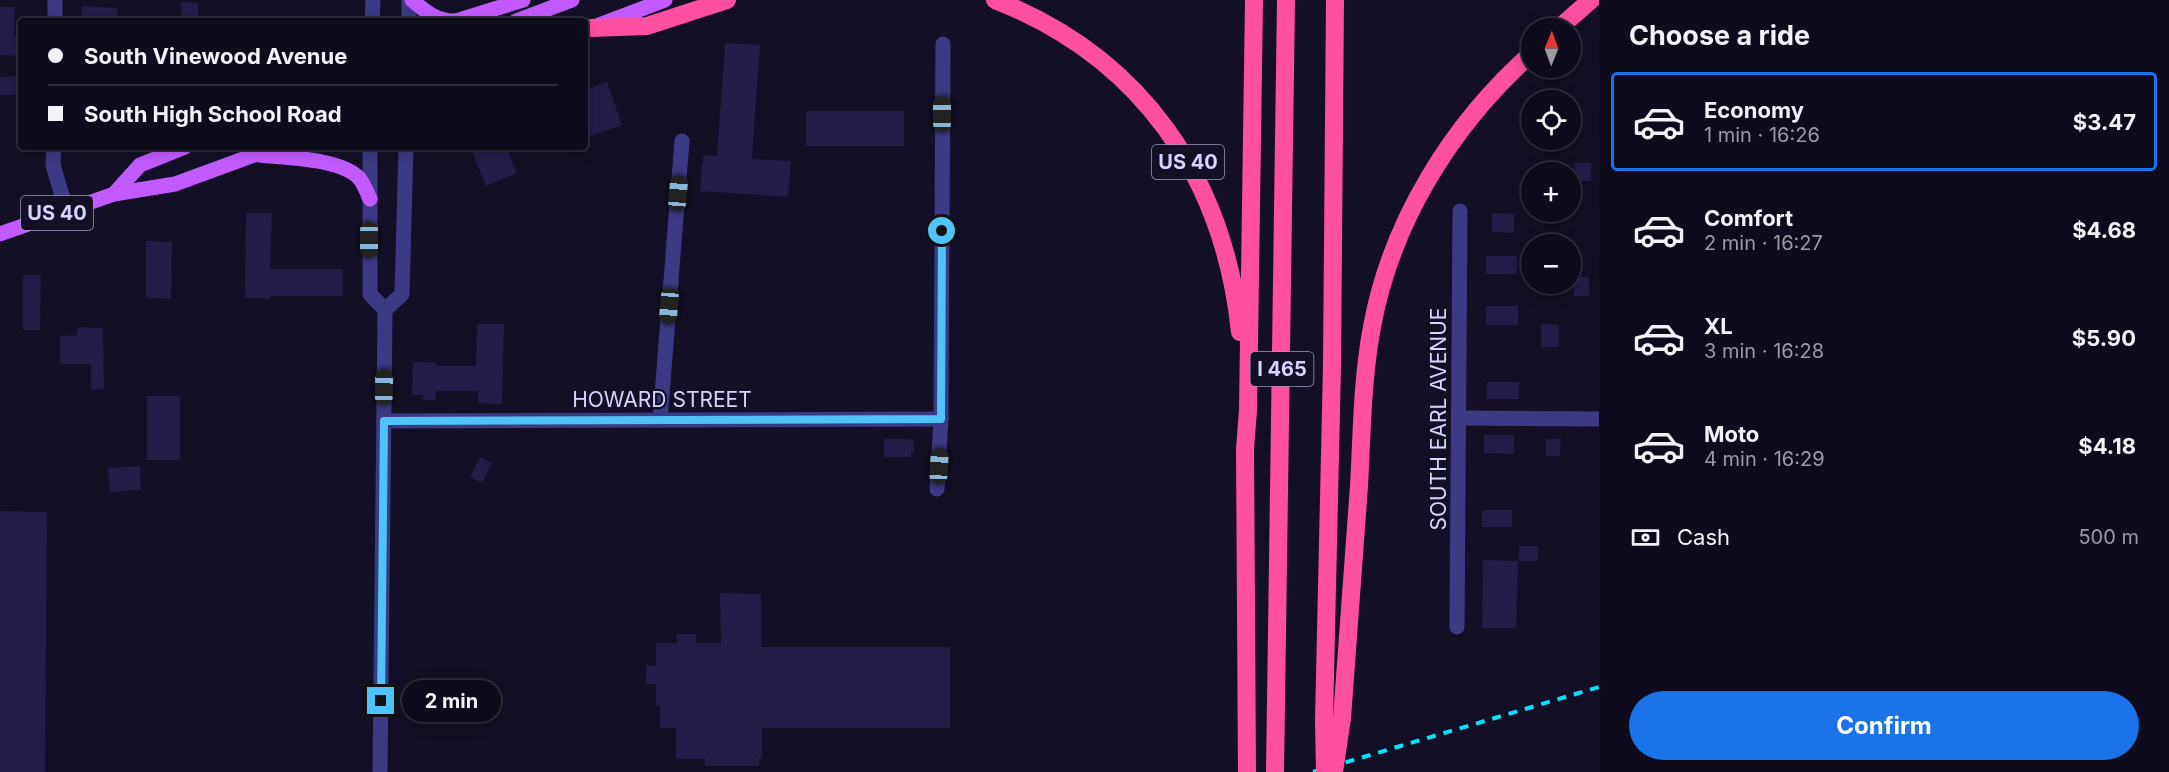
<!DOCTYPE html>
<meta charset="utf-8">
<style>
:root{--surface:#0e0b1c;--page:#171425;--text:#f1f3f6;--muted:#9b9ba3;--line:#2e2b3b;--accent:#1a73e8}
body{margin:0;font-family:Inter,sans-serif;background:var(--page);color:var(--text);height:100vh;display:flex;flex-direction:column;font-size:22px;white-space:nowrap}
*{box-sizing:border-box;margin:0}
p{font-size:20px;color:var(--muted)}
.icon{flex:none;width:33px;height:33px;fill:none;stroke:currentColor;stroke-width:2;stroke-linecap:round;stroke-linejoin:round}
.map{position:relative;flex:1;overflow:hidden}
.panel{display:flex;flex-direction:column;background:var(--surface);width:570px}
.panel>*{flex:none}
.top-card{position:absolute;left:18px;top:18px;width:570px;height:132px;border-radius:6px;box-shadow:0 3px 15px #0003,0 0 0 2px var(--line);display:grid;align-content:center;height:132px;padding:0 30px;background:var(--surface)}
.needle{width:39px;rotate:1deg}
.fabs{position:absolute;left:1521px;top:18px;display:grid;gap:12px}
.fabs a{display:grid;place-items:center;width:60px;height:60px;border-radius:50%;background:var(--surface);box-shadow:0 3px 15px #0003,0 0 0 2px var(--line);font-size:30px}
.end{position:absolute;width:27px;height:27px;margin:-14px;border:8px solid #4fc3f7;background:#111;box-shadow:0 0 0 3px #111}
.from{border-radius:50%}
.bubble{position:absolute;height:42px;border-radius:21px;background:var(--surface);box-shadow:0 3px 15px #0003,0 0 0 2px var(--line);font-size:20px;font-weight:700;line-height:42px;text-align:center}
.car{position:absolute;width:18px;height:36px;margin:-18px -9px;border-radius:8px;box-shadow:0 0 4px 2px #0007;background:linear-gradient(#222 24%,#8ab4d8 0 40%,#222 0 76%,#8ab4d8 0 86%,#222 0)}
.top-card b{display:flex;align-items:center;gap:21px;height:57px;font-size:22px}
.top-card b+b{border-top:2px solid var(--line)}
.top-card i{width:15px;height:15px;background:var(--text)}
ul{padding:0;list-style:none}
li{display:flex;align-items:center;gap:18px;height:99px;margin:0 12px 9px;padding:0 18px;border:3px solid transparent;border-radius:6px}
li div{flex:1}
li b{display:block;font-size:22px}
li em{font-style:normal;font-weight:700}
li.selected{border-color:var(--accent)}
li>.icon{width:54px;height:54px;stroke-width:1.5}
h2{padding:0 30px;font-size:27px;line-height:72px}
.pay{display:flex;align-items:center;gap:15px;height:66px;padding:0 30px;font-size:22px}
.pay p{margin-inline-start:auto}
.primary-button{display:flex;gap:12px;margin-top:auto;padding:12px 30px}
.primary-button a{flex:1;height:69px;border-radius:36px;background:var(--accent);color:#fff;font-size:24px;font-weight:700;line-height:69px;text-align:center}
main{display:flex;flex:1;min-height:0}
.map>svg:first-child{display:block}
</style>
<main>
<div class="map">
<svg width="1599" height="772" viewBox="0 0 1599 772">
<rect width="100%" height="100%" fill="#130f26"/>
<g fill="#241b47">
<polygon points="181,2 198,3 198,21 182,21"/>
<polygon points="82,6 117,8 117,21 81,21"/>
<polygon points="0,7 15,7 14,36 21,36 21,56 0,55"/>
<polygon points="725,43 760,45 752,159 791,161 788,197 700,191 703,155 717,156"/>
<polygon points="21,76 21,95 0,95 0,77"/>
<polygon points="607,82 622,125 585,138 585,90"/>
<rect x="806" y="111" width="98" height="35"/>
<polygon points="470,147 506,147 517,173 486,186"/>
<rect x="1575" y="163" width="16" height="18"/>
<polygon points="246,213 272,213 270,269 343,269 343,296 270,296 270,299 245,298"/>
<polygon points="1492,213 1514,214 1514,233 1492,232"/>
<polygon points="146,241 172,242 171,299 146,298"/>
<rect x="1486" y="256" width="31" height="18"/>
<polygon points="23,275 41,275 40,330 23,330"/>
<rect x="1574" y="277" width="15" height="19"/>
<rect x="1486" y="306" width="32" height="19"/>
<polygon points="477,324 504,324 502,404 478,403 478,391 436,391 435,400 423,400 423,395 412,395 413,362 437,363 437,366 476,366"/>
<polygon points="1541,324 1559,325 1559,347 1541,347"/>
<polygon points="77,327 103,328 104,389 91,390 91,364 60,364 60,336 77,335"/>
<rect x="1487" y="382" width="32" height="17"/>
<rect x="147" y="396" width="33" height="64"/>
<polygon points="1484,435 1514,435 1514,454 1484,453"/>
<polygon points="884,439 910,439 910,441 914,441 914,453 911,453 911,457 884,457"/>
<polygon points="1546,439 1561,439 1560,456 1546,456"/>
<polygon points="480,457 492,463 482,483 470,477"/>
<polygon points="140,466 141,490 110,492 108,468"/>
<rect x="1482" y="510" width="30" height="17"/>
<polygon points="0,511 47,512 45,772 0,772"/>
<rect x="1519" y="546" width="19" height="15"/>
<polygon points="1483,560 1518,561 1516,628 1482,628"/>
<polygon points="720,593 761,594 761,647 950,647 950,728 762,728 762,759 759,758 759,766 705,766 705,759 676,759 676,728 660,728 660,706 656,706 656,684 646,684 646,665 656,666 656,643 677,643 677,634 696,634 696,643 721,643"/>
</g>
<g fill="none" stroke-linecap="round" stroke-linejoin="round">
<g stroke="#3d3a85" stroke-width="15">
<polyline points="55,21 55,0"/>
<polyline points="372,21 373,0"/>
<polyline points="409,21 409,0"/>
<polyline points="54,147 53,165 66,209"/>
<polyline points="370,147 370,294 385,310 380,772"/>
<polyline points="385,310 402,294 406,147"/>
<polyline points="1460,418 1599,419"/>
<polyline points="660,420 682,141"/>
<polyline points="384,421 941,419"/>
<polyline points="937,489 941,419 943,44"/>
<polyline points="1457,627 1460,211"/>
</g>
<g stroke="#c25bff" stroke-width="15">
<path d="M412 0C426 12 436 21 455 21"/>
<polyline points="456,21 523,0"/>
<polyline points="516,21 572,0"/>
<polyline points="599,25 665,0"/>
<path d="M259 155C285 158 340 158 359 178 364 184 367 192 370 199"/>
<polyline points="114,194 140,165 185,147"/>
<polyline points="0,234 114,194 175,184 276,147"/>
</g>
<g stroke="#ff4fa3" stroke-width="18">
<path d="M995 0C1141 57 1224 177 1240 332"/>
<polyline points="591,28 647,26 727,0"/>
<polyline points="1559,28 1591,0"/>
<path d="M1342 718C1348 641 1353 563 1359 486 1362 433 1362 380 1372 327 1391 222 1452 124 1532 53"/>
<polyline points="1324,721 1332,365 1335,0"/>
<polyline points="1247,772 1245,449 1248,410 1254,0"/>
<polyline points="1275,772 1286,0"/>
</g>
<polyline stroke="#00e5ff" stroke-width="4" stroke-dasharray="9 8" stroke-linecap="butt" points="1313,772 1599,687"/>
<g stroke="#ff4fa3" stroke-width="18">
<polyline points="1324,721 1325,772"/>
<polyline points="1334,772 1342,718"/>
</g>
</g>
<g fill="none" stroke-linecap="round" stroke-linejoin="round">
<polyline stroke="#4fc3f7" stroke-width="8" points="381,701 384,421 941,419 942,231"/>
</g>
<g text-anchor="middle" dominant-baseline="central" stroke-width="4.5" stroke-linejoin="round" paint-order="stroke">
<g fill="#130f26" stroke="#9e99be" stroke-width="1.5">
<rect x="1152" y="145" width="72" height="34" rx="4.5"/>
<rect x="21" y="196" width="72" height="34" rx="4.5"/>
<rect x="1250.5" y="352" width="63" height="34" rx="4.5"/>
</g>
<g font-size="20" font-weight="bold" fill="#d9d4ff">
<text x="1188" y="162">US 40</text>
<text x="57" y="213">US 40</text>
<text x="1282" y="369">I 465</text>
</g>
<g font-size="21" fill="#d9d4ff" stroke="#130f26">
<text x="662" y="399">HOWARD STREET</text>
<text transform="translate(1438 419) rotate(-90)">SOUTH EARL AVENUE</text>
</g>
</g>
</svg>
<div class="fabs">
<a><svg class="needle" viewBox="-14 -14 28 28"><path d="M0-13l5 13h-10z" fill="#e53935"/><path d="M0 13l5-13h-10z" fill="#9b9ba3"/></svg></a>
<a><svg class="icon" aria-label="locate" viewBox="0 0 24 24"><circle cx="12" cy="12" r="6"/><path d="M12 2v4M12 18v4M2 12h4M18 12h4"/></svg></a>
<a>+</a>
<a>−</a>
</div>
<i class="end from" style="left:942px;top:231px"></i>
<i class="end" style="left:381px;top:701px"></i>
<div class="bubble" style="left:402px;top:680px;width:99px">2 min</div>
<i class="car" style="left:942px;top:114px;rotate:0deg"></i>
<i class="car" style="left:678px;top:193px;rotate:5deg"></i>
<i class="car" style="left:369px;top:240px;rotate:180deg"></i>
<i class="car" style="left:669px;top:306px;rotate:185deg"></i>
<i class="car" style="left:384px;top:387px;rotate:1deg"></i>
<i class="car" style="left:939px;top:466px;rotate:3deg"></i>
<div class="top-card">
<b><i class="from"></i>South Vinewood Avenue</b>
<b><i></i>South High School Road</b>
</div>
</div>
<section class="panel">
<h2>Choose a ride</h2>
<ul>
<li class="selected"><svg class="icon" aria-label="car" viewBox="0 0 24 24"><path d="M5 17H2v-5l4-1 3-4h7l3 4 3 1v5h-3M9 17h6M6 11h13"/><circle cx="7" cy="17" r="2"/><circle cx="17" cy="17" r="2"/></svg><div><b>Economy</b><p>1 min · 16:26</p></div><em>$3.47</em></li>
<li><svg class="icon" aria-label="car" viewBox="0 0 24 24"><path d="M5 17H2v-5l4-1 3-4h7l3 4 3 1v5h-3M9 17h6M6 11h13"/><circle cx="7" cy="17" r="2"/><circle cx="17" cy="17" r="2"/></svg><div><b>Comfort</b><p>2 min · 16:27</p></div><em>$4.68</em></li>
<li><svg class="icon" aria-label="car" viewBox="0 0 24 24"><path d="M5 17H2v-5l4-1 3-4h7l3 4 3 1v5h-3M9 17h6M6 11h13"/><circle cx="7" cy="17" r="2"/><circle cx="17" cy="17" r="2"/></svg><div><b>XL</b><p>3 min · 16:28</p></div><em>$5.90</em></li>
<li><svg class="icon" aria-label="car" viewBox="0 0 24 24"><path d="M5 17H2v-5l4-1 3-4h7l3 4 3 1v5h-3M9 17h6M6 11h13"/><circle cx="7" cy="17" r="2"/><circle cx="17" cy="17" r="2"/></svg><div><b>Moto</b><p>4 min · 16:29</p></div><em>$4.18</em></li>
</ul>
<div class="pay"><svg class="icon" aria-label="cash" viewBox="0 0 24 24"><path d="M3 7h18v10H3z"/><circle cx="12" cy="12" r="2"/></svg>Cash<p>500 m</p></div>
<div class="primary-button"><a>Confirm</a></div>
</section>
</main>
